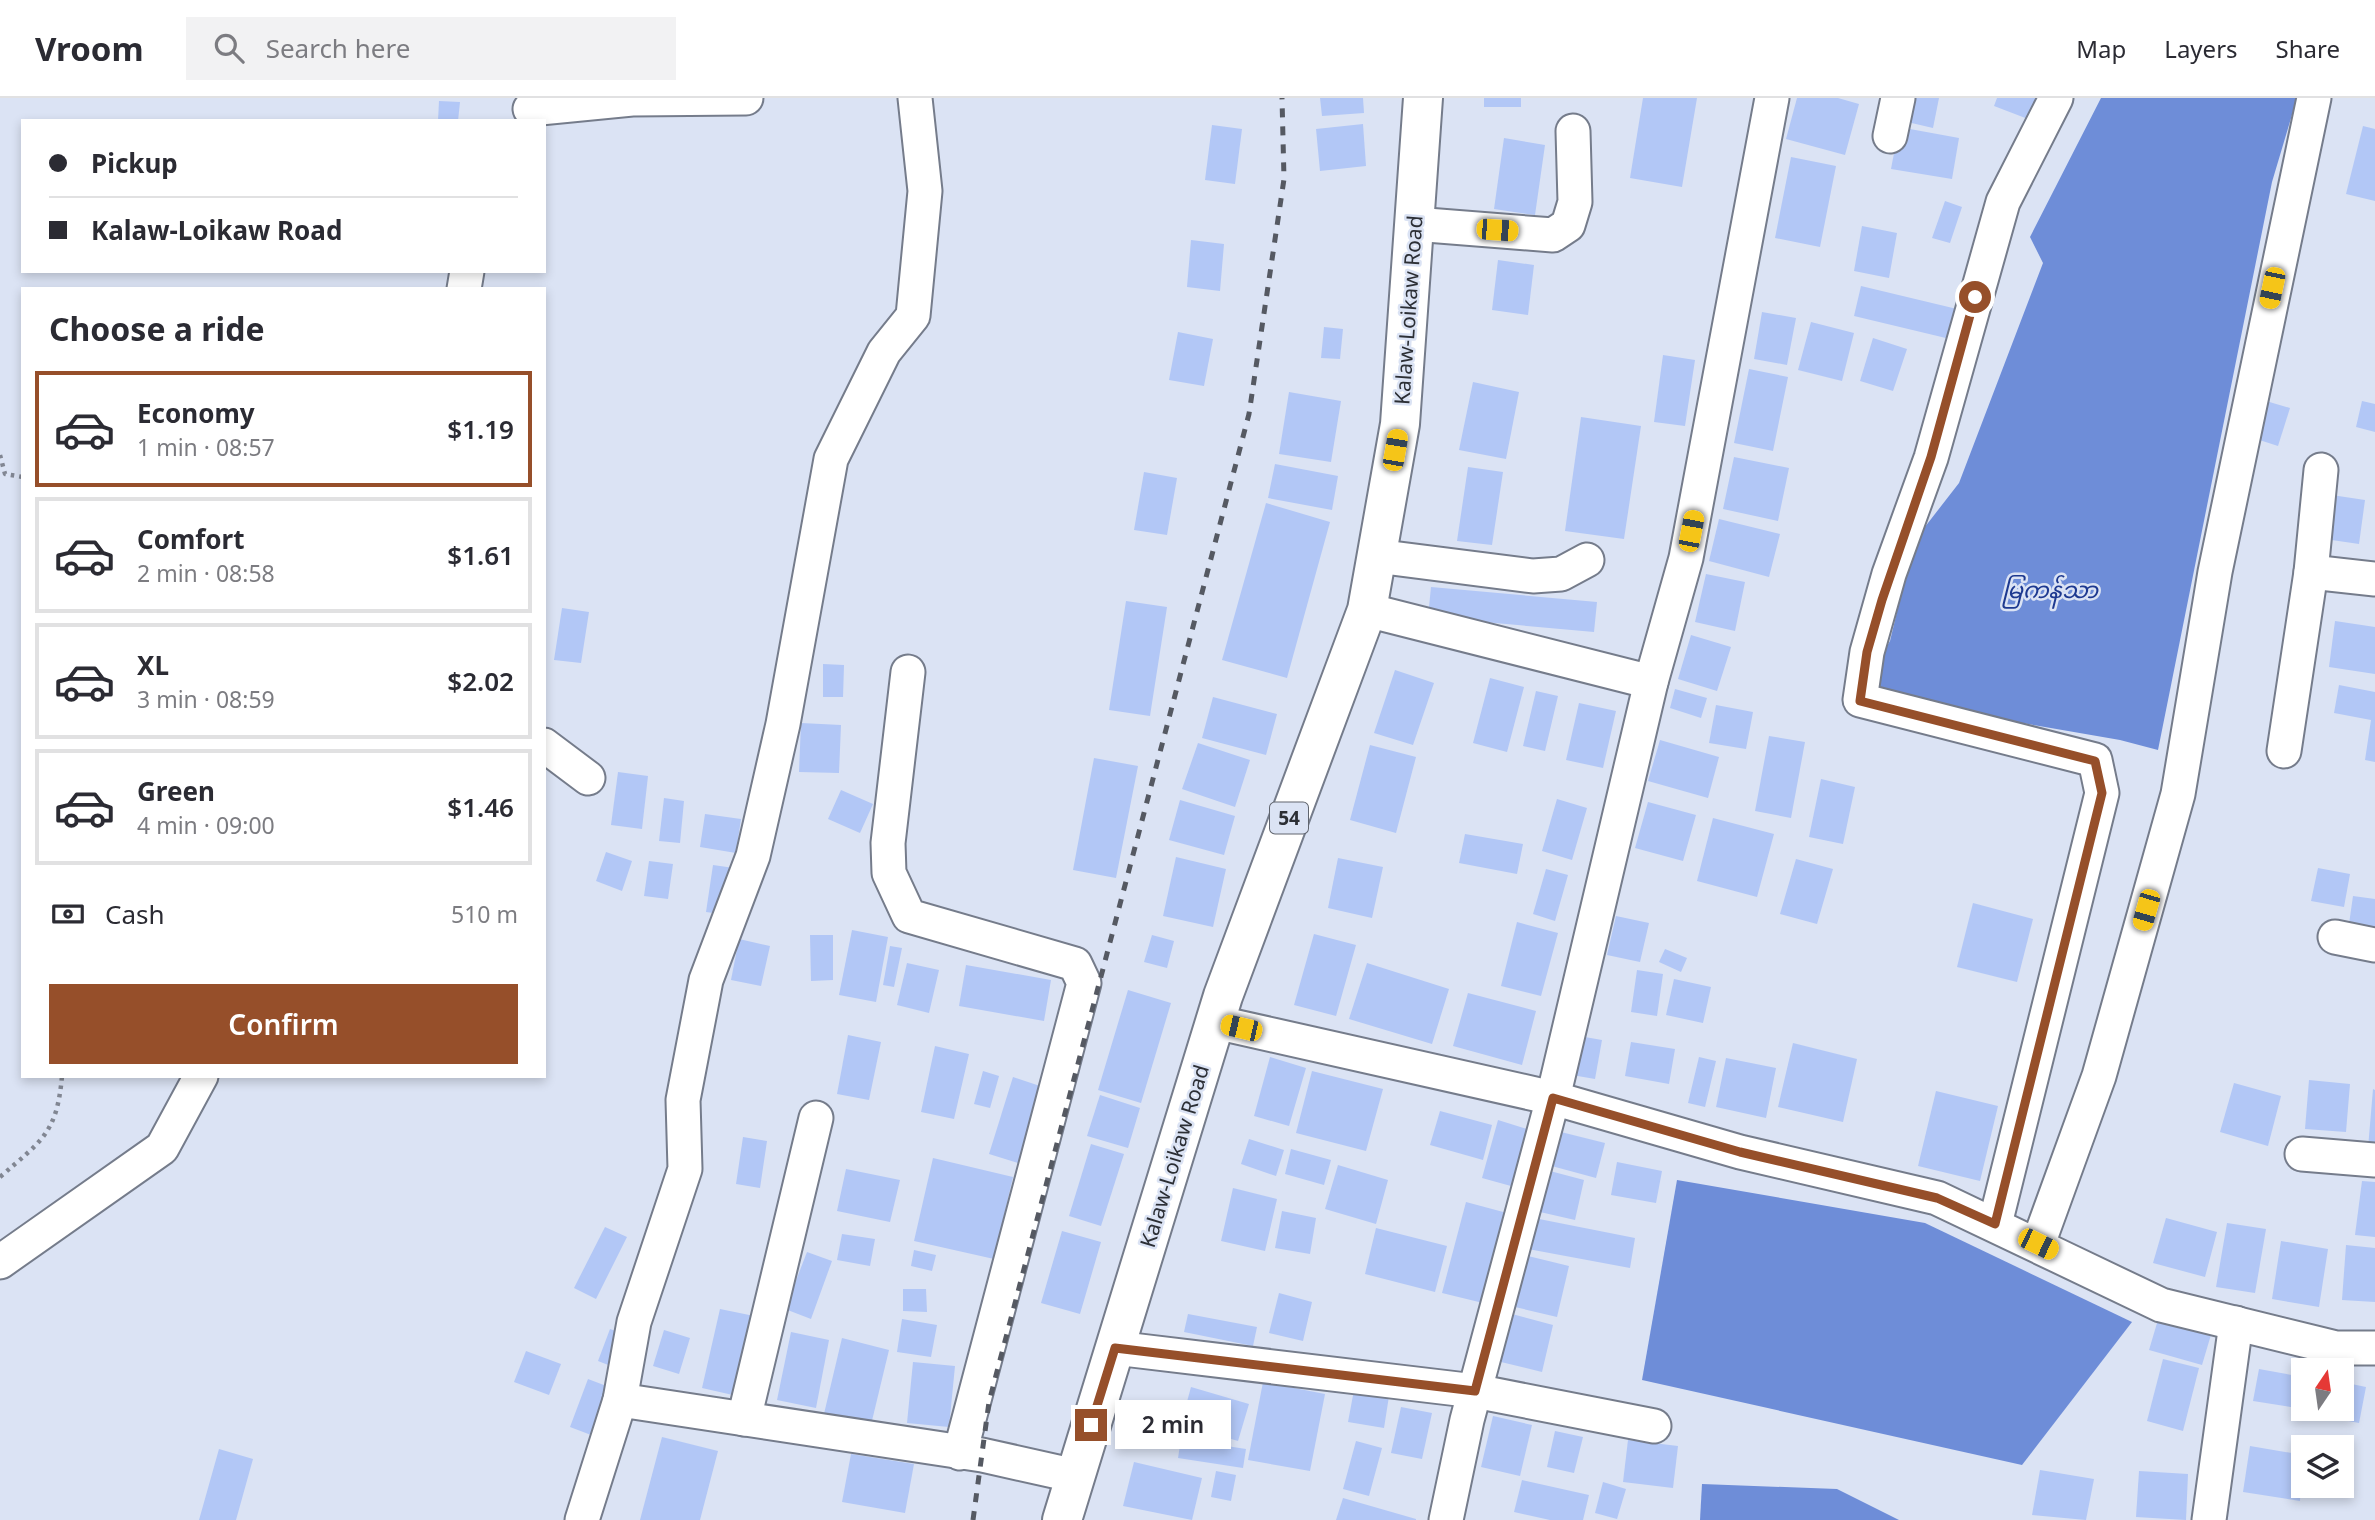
<!DOCTYPE html>
<meta charset="utf-8">
<style>
:root{--surface:#fff;--page:#f2f2f3;--text:#2b2b33;--muted:#7c7c81;--line:#e1e1e2;--accent:#964f2a}
body{margin:0;font-family:"Noto Sans","Noto Sans Myanmar",sans-serif;background:var(--page);color:var(--text);height:100vh;display:flex;flex-direction:column;font-size:26px;white-space:nowrap}
*{box-sizing:border-box;margin:0}
p{font-size:23px;color:var(--muted)}
.icon{flex:none;width:38px;height:38px;fill:none;stroke:currentColor;stroke-width:2;stroke-linecap:round;stroke-linejoin:round}
.map{position:relative;flex:1;overflow:hidden}
.sheet{position:absolute;left:21px;top:189px;width:525px;height:791px;display:flex;flex-direction:column;background:var(--surface);border-radius:0px;box-shadow:0 4px 10px #0003}
.sheet>*{flex:none}
.hud{position:absolute;left:21px;top:21px;width:525px;height:154px;border-radius:0px;box-shadow:0 4px 10px #0003;display:grid;align-content:center;height:154px;padding:0 28px;background:var(--surface)}
.needle{width:46px;rotate:13deg}
.fabs{position:absolute;left:2291px;top:1260px;display:grid;gap:14px}
.fabs a{display:grid;place-items:center;width:63px;height:63px;border-radius:0px;background:var(--surface);box-shadow:0 4px 10px #0003;font-size:35px}
.end{position:absolute;width:32px;height:32px;margin:-16px;border:9px solid #964f2a;background:#fff;box-shadow:0 0 0 4px #fff}
.from{border-radius:50%}
.bubble{position:absolute;height:49px;border-radius:0px;background:var(--surface);box-shadow:0 4px 10px #0003;font-size:23px;font-weight:600;line-height:49px;text-align:center}
.car{position:absolute;width:21px;height:42px;margin:-21px -10px;border-radius:9px;box-shadow:0 0 5px 2px #0007;background:linear-gradient(#f5c518 24%,#345 0 40%,#f5c518 0 76%,#345 0 86%,#f5c518 0)}
.hud b{display:flex;align-items:center;gap:24px;height:66px;font-size:26px}
.hud b+b{border-top:2px solid var(--line)}
.hud i{width:18px;height:18px;background:var(--text)}
ul{padding:0;list-style:none}
li{display:flex;align-items:center;gap:21px;height:116px;margin:0 14px 10px;padding:0 14px;border:4px solid var(--line);border-radius:0px}
li div{flex:1}
li b{display:block;font-size:26px}
li em{font-style:normal;font-weight:600}
li.selected{border-color:var(--accent)}
li>.icon{width:63px;height:63px;stroke-width:1.5}
h2{padding:0 28px;font-size:32px;line-height:84px}
.pay{display:flex;align-items:center;gap:18px;height:77px;padding:0 28px;font-size:26px}
.pay p{margin-inline-start:auto}
.action{display:flex;gap:14px;margin-top:auto;padding:14px 28px}
.action a{flex:1;height:80px;border-radius:0px;background:var(--accent);color:#fff;font-size:28px;font-weight:600;line-height:80px;text-align:center}
header{display:flex;align-items:center;gap:42px;box-sizing:border-box;height:98px;padding:0 35px;background:var(--surface);border-bottom:2px solid var(--line)}
header strong{font-size:33px}
nav{display:flex;gap:38px;margin-inline-start:auto;font-size:24px}
.search{width:490px;height:63px;background:var(--page);display:flex;align-items:center;gap:18px;box-sizing:border-box;padding:0 24px;border-radius:0px;color:var(--muted);font-size:26px}
.map>svg:first-child{display:block}
</style>
<header>
<strong>Vroom</strong>
<div class="search"><svg class="icon" aria-label="search" viewBox="0 0 24 24"><circle cx="10" cy="10" r="6"/><path d="M15 15l6 6"/></svg>Search here</div>
<nav><a>Map</a><a>Layers</a><a>Share</a></nav>
</header>
<div class="map">
<svg width="2375" height="1422" viewBox="0 0 2375 1422">
<rect width="100%" height="100%" fill="#dbe3f4"/>
<g fill="#6e8dd8">
<polygon points="2101,0 2297,0 2272,84 2158,652 2120,642 1872,599 1869,578 1890,543 1914,443 1959,385 2043,165 2030,139"/>
<polygon points="1677,1082 1925,1125 2132,1224 2022,1367 1642,1282"/>
<polygon points="1702,1386 1837,1391 1899,1422 1700,1422"/>
</g>
<g fill="#b2c7f6">
<polygon points="1320,0 1363,0 1364,15 1322,18"/>
<rect x="1484" y="0" width="37" height="9"/>
<polygon points="1643,0 1697,0 1682,89 1630,80"/>
<polygon points="1797,0 1838,0 1859,6 1845,57 1786,41"/>
<polygon points="1908,0 1939,0 1933,30 1903,23"/>
<polygon points="1997,0 2036,0 2028,21 1994,8"/>
<polygon points="439,3 460,4 458,23 438,23"/>
<polygon points="1363,26 1366,68 1320,73 1316,31"/>
<polygon points="1212,27 1242,31 1235,86 1205,82"/>
<polygon points="2363,28 2375,31 2375,103 2346,96"/>
<polygon points="1899,29 1959,40 1952,81 1891,71"/>
<polygon points="1504,40 1545,47 1535,117 1494,111"/>
<polygon points="1791,59 1836,68 1820,149 1775,140"/>
<polygon points="1945,103 1962,109 1950,145 1932,140"/>
<polygon points="1862,128 1897,135 1889,180 1854,173"/>
<polygon points="1191,142 1224,146 1220,193 1187,189"/>
<polygon points="1498,162 1534,167 1528,217 1492,212"/>
<polygon points="1861,188 1957,211 1950,241 1854,218"/>
<polygon points="1762,214 1796,220 1787,267 1754,261"/>
<polygon points="1811,224 1854,235 1842,283 1798,272"/>
<polygon points="1324,229 1343,231 1340,261 1321,260"/>
<polygon points="1178,234 1213,241 1204,288 1169,282"/>
<polygon points="1873,240 1907,251 1893,293 1860,283"/>
<polygon points="1663,257 1695,262 1685,328 1654,324"/>
<polygon points="1749,271 1788,279 1773,353 1734,345"/>
<polygon points="1473,284 1519,294 1506,361 1459,352"/>
<polygon points="1289,294 1341,303 1331,364 1279,356"/>
<polygon points="2256,300 2290,310 2278,348 2244,337"/>
<polygon points="2362,303 2375,306 2375,334 2356,329"/>
<polygon points="1581,319 1641,328 1624,441 1565,433"/>
<polygon points="1734,359 1789,370 1778,423 1723,411"/>
<polygon points="1275,366 1338,378 1332,412 1268,400"/>
<polygon points="1468,369 1503,374 1492,447 1457,443"/>
<polygon points="1144,374 1177,380 1167,437 1134,432"/>
<polygon points="2325,396 2365,402 2359,446 2318,440"/>
<polygon points="1266,405 1330,424 1287,580 1222,562"/>
<polygon points="1719,421 1780,436 1769,479 1709,463"/>
<polygon points="1706,476 1745,484 1735,533 1695,524"/>
<polygon points="1431,489 1597,504 1594,534 1428,519"/>
<polygon points="1126,503 1167,509 1150,618 1109,612"/>
<polygon points="562,510 589,514 581,565 554,562"/>
<polygon points="2335,523 2375,529 2375,576 2329,569"/>
<polygon points="1691,537 1731,549 1717,593 1678,581"/>
<polygon points="823,566 844,567 843,599 823,599"/>
<polygon points="1395,572 1434,585 1413,647 1374,635"/>
<polygon points="1490,580 1524,589 1507,654 1473,645"/>
<polygon points="2339,587 2375,594 2375,664 2365,662 2371,622 2334,615"/>
<polygon points="1675,591 1707,600 1701,620 1670,610"/>
<polygon points="1536,593 1558,598 1545,653 1523,648"/>
<polygon points="1213,599 1277,616 1266,657 1202,640"/>
<polygon points="1579,605 1616,613 1603,670 1566,662"/>
<polygon points="1716,607 1753,614 1746,651 1709,645"/>
<polygon points="801,625 841,627 839,675 799,674"/>
<polygon points="1769,638 1805,644 1791,720 1755,713"/>
<polygon points="1660,642 1719,659 1708,700 1648,683"/>
<polygon points="1198,645 1250,662 1235,709 1182,691"/>
<polygon points="1370,647 1416,659 1396,735 1350,722"/>
<polygon points="1094,660 1138,668 1116,780 1073,772"/>
<polygon points="618,674 648,678 642,731 611,727"/>
<polygon points="1821,681 1855,689 1843,746 1809,739"/>
<polygon points="841,692 873,706 860,735 828,721"/>
<polygon points="664,700 684,703 680,745 659,743"/>
<polygon points="1557,701 1587,710 1572,762 1542,753"/>
<polygon points="1180,702 1235,718 1224,757 1169,742"/>
<polygon points="1648,704 1696,717 1683,763 1635,750"/>
<polygon points="705,716 741,721 736,755 700,749"/>
<polygon points="1713,720 1774,736 1757,799 1697,783"/>
<polygon points="1465,736 1523,746 1517,776 1459,765"/>
<polygon points="606,754 632,763 622,793 596,783"/>
<polygon points="1176,759 1226,771 1213,829 1163,818"/>
<polygon points="1338,760 1383,769 1372,820 1328,810"/>
<polygon points="1796,761 1833,771 1817,826 1780,816"/>
<polygon points="649,763 673,766 668,801 644,798"/>
<polygon points="713,767 734,770 728,817 706,814"/>
<polygon points="2318,770 2350,776 2344,809 2311,803"/>
<polygon points="1546,771 1568,777 1555,823 1533,816"/>
<polygon points="2353,798 2375,801 2375,836 2348,833"/>
<polygon points="1973,805 2033,821 2017,884 1957,869"/>
<polygon points="1616,818 1649,825 1640,864 1607,857"/>
<polygon points="1517,824 1558,835 1541,898 1501,888"/>
<polygon points="852,832 888,839 876,904 839,897"/>
<polygon points="1314,836 1356,847 1336,918 1294,907"/>
<polygon points="810,837 833,837 833,882 811,883"/>
<polygon points="1152,837 1174,843 1167,870 1144,864"/>
<polygon points="739,841 770,848 761,888 731,882"/>
<polygon points="890,848 902,850 894,889 883,887"/>
<polygon points="1665,851 1687,860 1681,874 1659,864"/>
<polygon points="907,865 939,872 929,915 897,907"/>
<polygon points="1367,865 1449,891 1432,946 1349,921"/>
<polygon points="966,867 1051,882 1044,923 959,908"/>
<polygon points="1637,872 1663,876 1657,918 1631,914"/>
<polygon points="1674,881 1711,889 1703,925 1666,917"/>
<polygon points="1128,892 1171,905 1141,1005 1098,992"/>
<polygon points="1468,895 1536,913 1522,967 1453,948"/>
<polygon points="848,937 881,944 869,1002 837,996"/>
<polygon points="1579,938 1602,942 1595,981 1572,977"/>
<polygon points="1631,944 1675,951 1669,986 1625,978"/>
<polygon points="1793,945 1857,961 1843,1024 1778,1009"/>
<polygon points="935,948 969,956 954,1021 921,1014"/>
<polygon points="1270,959 1306,970 1289,1028 1254,1018"/>
<polygon points="1699,959 1716,963 1705,1009 1688,1005"/>
<polygon points="1726,960 1776,970 1766,1020 1716,1009"/>
<polygon points="983,973 999,978 990,1010 974,1006"/>
<polygon points="1312,973 1383,991 1366,1053 1296,1035"/>
<polygon points="1013,979 1049,991 1024,1067 989,1056"/>
<polygon points="2309,982 2350,986 2346,1034 2305,1031"/>
<polygon points="2234,985 2281,998 2268,1048 2220,1034"/>
<polygon points="2373,991 2375,992 2375,1051 2368,1050"/>
<polygon points="1936,993 1998,1008 1980,1083 1918,1068"/>
<polygon points="1100,997 1140,1010 1128,1050 1087,1038"/>
<polygon points="1440,1013 1492,1027 1483,1062 1430,1047"/>
<polygon points="1498,1022 1527,1031 1511,1088 1482,1080"/>
<polygon points="1557,1033 1605,1045 1596,1080 1548,1067"/>
<polygon points="743,1039 767,1043 760,1090 736,1086"/>
<polygon points="1249,1041 1284,1052 1276,1078 1241,1066"/>
<polygon points="1091,1046 1124,1056 1101,1128 1069,1118"/>
<polygon points="1291,1051 1331,1062 1324,1087 1285,1076"/>
<polygon points="933,1060 1013,1079 994,1161 914,1143"/>
<polygon points="1617,1064 1662,1073 1656,1105 1611,1097"/>
<polygon points="1338,1067 1388,1082 1376,1126 1325,1111"/>
<polygon points="846,1071 900,1082 890,1124 837,1113"/>
<polygon points="1550,1073 1584,1082 1575,1122 1540,1114"/>
<polygon points="2362,1083 2375,1084 2375,1139 2355,1137"/>
<polygon points="1233,1090 1277,1101 1265,1153 1221,1143"/>
<polygon points="1466,1104 1507,1115 1483,1205 1442,1195"/>
<polygon points="1282,1113 1316,1120 1310,1156 1275,1150"/>
<polygon points="1534,1120 1635,1140 1630,1170 1528,1151"/>
<polygon points="2166,1120 2217,1134 2205,1179 2153,1165"/>
<polygon points="2227,1125 2266,1131 2255,1195 2216,1189"/>
<polygon points="605,1129 627,1139 596,1201 574,1190"/>
<polygon points="1376,1130 1447,1148 1435,1194 1365,1176"/>
<polygon points="1062,1133 1101,1144 1080,1216 1041,1205"/>
<polygon points="842,1136 875,1141 870,1168 837,1162"/>
<polygon points="2281,1143 2328,1151 2319,1209 2272,1201"/>
<polygon points="2346,1147 2375,1150 2375,1204 2342,1202"/>
<polygon points="914,1152 936,1157 932,1173 911,1168"/>
<polygon points="807,1154 832,1163 811,1221 785,1211"/>
<polygon points="1528,1158 1569,1168 1557,1219 1515,1209"/>
<polygon points="903,1191 926,1191 927,1214 903,1213"/>
<polygon points="1279,1195 1312,1204 1303,1243 1269,1235"/>
<polygon points="720,1211 764,1220 746,1300 702,1290"/>
<polygon points="2160,1215 2213,1230 2202,1267 2149,1252"/>
<polygon points="1188,1216 1257,1229 1253,1248 1184,1234"/>
<polygon points="1512,1216 1553,1227 1542,1274 1501,1264"/>
<polygon points="902,1221 937,1227 931,1259 897,1254"/>
<polygon points="610,1231 627,1237 616,1270 598,1263"/>
<polygon points="664,1232 690,1240 679,1276 653,1268"/>
<polygon points="791,1234 829,1242 816,1310 777,1302"/>
<polygon points="842,1240 889,1252 870,1331 823,1320"/>
<polygon points="526,1253 561,1266 549,1297 514,1284"/>
<polygon points="2163,1261 2199,1270 2183,1333 2147,1323"/>
<polygon points="913,1264 955,1268 949,1329 907,1325"/>
<polygon points="2259,1271 2303,1279 2303,1311 2253,1303"/>
<polygon points="588,1281 617,1292 599,1340 570,1329"/>
<polygon points="1263,1284 1325,1296 1310,1373 1248,1362"/>
<polygon points="2342,1284 2366,1289 2359,1325 2306,1315 2307,1311 2342,1311"/>
<polygon points="1191,1289 1249,1306 1238,1343 1181,1326"/>
<polygon points="1354,1292 1389,1298 1384,1330 1348,1324"/>
<polygon points="1401,1309 1432,1315 1422,1361 1391,1355"/>
<polygon points="1493,1318 1532,1327 1520,1378 1481,1369"/>
<polygon points="1555,1333 1583,1339 1574,1375 1547,1369"/>
<polygon points="662,1339 718,1353 700,1422 640,1422"/>
<polygon points="1181,1341 1246,1351 1243,1370 1178,1360"/>
<polygon points="1628,1342 1678,1348 1673,1390 1623,1384"/>
<polygon points="1356,1343 1382,1350 1369,1398 1343,1391"/>
<polygon points="2250,1348 2303,1357 2300,1403 2243,1394"/>
<polygon points="219,1351 253,1361 236,1422 199,1422"/>
<polygon points="851,1356 914,1366 905,1415 842,1404"/>
<polygon points="1134,1364 1202,1380 1192,1422 1123,1408"/>
<polygon points="2040,1372 2094,1381 2086,1422 2032,1417"/>
<polygon points="1216,1373 1236,1377 1231,1403 1211,1399"/>
<polygon points="2139,1373 2188,1376 2186,1422 2136,1419"/>
<polygon points="1522,1382 1589,1397 1583,1422 1550,1422 1514,1414"/>
<polygon points="1603,1384 1626,1391 1617,1421 1595,1415"/>
<polygon points="1343,1400 1416,1421 1416,1422 1336,1422"/>
</g>
<g fill="none" stroke-linecap="round" stroke-linejoin="round">
<g stroke="#757c8b" stroke-width="37">
<g id="minor">
<polyline points="530,11 632,1 746,0"/>
<polyline points="1890,38 1898,0"/>
<polyline points="1414,126 1553,137 1568,127 1575,104 1573,33"/>
<polyline points="464,191 467,173"/>
<polyline points="1376,458 1533,478 1561,476 1587,462"/>
<polyline points="2311,474 2321,372"/>
<polyline points="1367,512 1651,584"/>
<polyline points="908,574 888,745 889,775 909,818 1075,866 1084,885 960,1355"/>
<polyline points="544,647 588,680"/>
<polyline points="2284,653 2311,474 2375,481"/>
<polyline points="2335,839 2375,847"/>
<polyline points="1215,924 1553,1000 1740,1054 1937,1100 2161,1207 2336,1250 2375,1250"/>
<polyline points="2302,1056 2375,1062"/>
<polyline points="1995,1126 2102,695 2095,662 1860,602 1867,554 1889,476 1931,360 2003,104 2056,0"/>
<polyline points="2038,1146 2099,978 2178,696 2215,474 2314,0"/>
<polyline points="0,1164 162,1050 201,978"/>
<polyline points="1115,1250 1475,1293 1654,1328"/>
<polyline points="620,1302 982,1357 1076,1378"/>
<polyline points="744,1321 816,1020"/>
<polyline points="582,1422 620,1302 634,1224 685,1071 683,1002 706,882 753,758 783,626 831,361 884,254 913,218 925,93 915,0"/>
<polyline points="1446,1422 1467,1322 1553,1000 1651,584 1686,460 1772,0"/>
<polyline points="2209,1422 2236,1225"/>
</g>
</g>
<g stroke="#757c8b" stroke-width="42">
<polyline id="major" points="1062,1422 1223,898 1367,512 1400,326 1423,0"/>
</g>
<g stroke="#818692" stroke-width="4.5" stroke-dasharray="3.5 5" stroke-linecap="butt">
<polyline points="0,357 5,376 23,379"/>
<path d="M0 1079C41 1043 57 1036 62 978"/>
</g>
<use href="#minor" stroke="#fff" stroke-width="33"/>
<use href="#major" stroke="#fff" stroke-width="38"/>
<polyline stroke="#555962" stroke-width="5" stroke-dasharray="9 9" stroke-linecap="butt" points="973,1422 989,1304 1249,316 1284,81 1282,0"/>
</g>
<g fill="none" stroke-linecap="round" stroke-linejoin="round">
<polyline stroke="#964f2a" stroke-width="9" points="1091,1327 1115,1250 1475,1293 1553,1000 1740,1054 1937,1100 1995,1126 2102,695 2095,663 1860,603 1867,554 1882,502 1931,359 1975,199"/>
</g>
<g text-anchor="middle" dominant-baseline="central" stroke-width="5" stroke-linejoin="round" paint-order="stroke">
<rect fill="#dbe3f4" stroke="#60656e" stroke-width="2" x="1270" y="704.5" width="38" height="31" rx="5"/>
<g font-size="19" font-weight="bold" fill="#2c2f35">
<text x="1289" y="720">54</text>
</g>
<g font-size="21" fill="#2c2f35" stroke="#dbe3f4">
<text transform="translate(1408 212) rotate(-86)">Kalaw-Loikaw Road</text>
<text transform="translate(1174 1058) rotate(-73)">Kalaw-Loikaw Road</text>
</g>
<g font-size="23" font-style="italic" fill="#1d3990" stroke="#dbe3f4">
<text x="2050" y="491">မြကန်သာ</text>
</g>
</g>
</svg>
<div class="fabs">
<a><svg class="needle" viewBox="-14 -14 28 28"><path d="M0-13l5 13h-10z" fill="#e53935"/><path d="M0 13l5-13h-10z" fill="#7c7c81"/></svg></a>
<a><svg class="icon" aria-label="layers" viewBox="0 0 24 24"><path d="M12 4l9 5-9 5-9-5zM3 14l9 5 9-5"/></svg></a>
</div>
<i class="end from" style="left:1975px;top:199px"></i>
<i class="end" style="left:1091px;top:1327px"></i>
<div class="bubble" style="left:1115px;top:1302px;width:116px">2 min</div>
<i class="car" style="left:1497px;top:132px;rotate:94deg"></i>
<i class="car" style="left:2272px;top:190px;rotate:192deg"></i>
<i class="car" style="left:1395px;top:352px;rotate:10deg"></i>
<i class="car" style="left:1691px;top:433px;rotate:11deg"></i>
<i class="car" style="left:2146px;top:812px;rotate:196deg"></i>
<i class="car" style="left:1241px;top:930px;rotate:283deg"></i>
<i class="car" style="left:2038px;top:1146px;rotate:116deg"></i>
<div class="hud">
<b><i class="from"></i>Pickup</b>
<b><i></i>Kalaw-Loikaw Road</b>
</div>
<section class="sheet">
<h2>Choose a ride</h2>
<ul>
<li class="selected"><svg class="icon" aria-label="car" viewBox="0 0 24 24"><path d="M5 17H2v-5l4-1 3-4h7l3 4 3 1v5h-3M9 17h6M6 11h13"/><circle cx="7" cy="17" r="2"/><circle cx="17" cy="17" r="2"/></svg><div><b>Economy</b><p>1 min · 08:57</p></div><em>$1.19</em></li>
<li><svg class="icon" aria-label="car" viewBox="0 0 24 24"><path d="M5 17H2v-5l4-1 3-4h7l3 4 3 1v5h-3M9 17h6M6 11h13"/><circle cx="7" cy="17" r="2"/><circle cx="17" cy="17" r="2"/></svg><div><b>Comfort</b><p>2 min · 08:58</p></div><em>$1.61</em></li>
<li><svg class="icon" aria-label="car" viewBox="0 0 24 24"><path d="M5 17H2v-5l4-1 3-4h7l3 4 3 1v5h-3M9 17h6M6 11h13"/><circle cx="7" cy="17" r="2"/><circle cx="17" cy="17" r="2"/></svg><div><b>XL</b><p>3 min · 08:59</p></div><em>$2.02</em></li>
<li><svg class="icon" aria-label="car" viewBox="0 0 24 24"><path d="M5 17H2v-5l4-1 3-4h7l3 4 3 1v5h-3M9 17h6M6 11h13"/><circle cx="7" cy="17" r="2"/><circle cx="17" cy="17" r="2"/></svg><div><b>Green</b><p>4 min · 09:00</p></div><em>$1.46</em></li>
</ul>
<div class="pay"><svg class="icon" aria-label="cash" viewBox="0 0 24 24"><path d="M3 7h18v10H3z"/><circle cx="12" cy="12" r="2"/></svg>Cash<p>510 m</p></div>
<div class="action"><a>Confirm</a></div>
</section>
</div>
